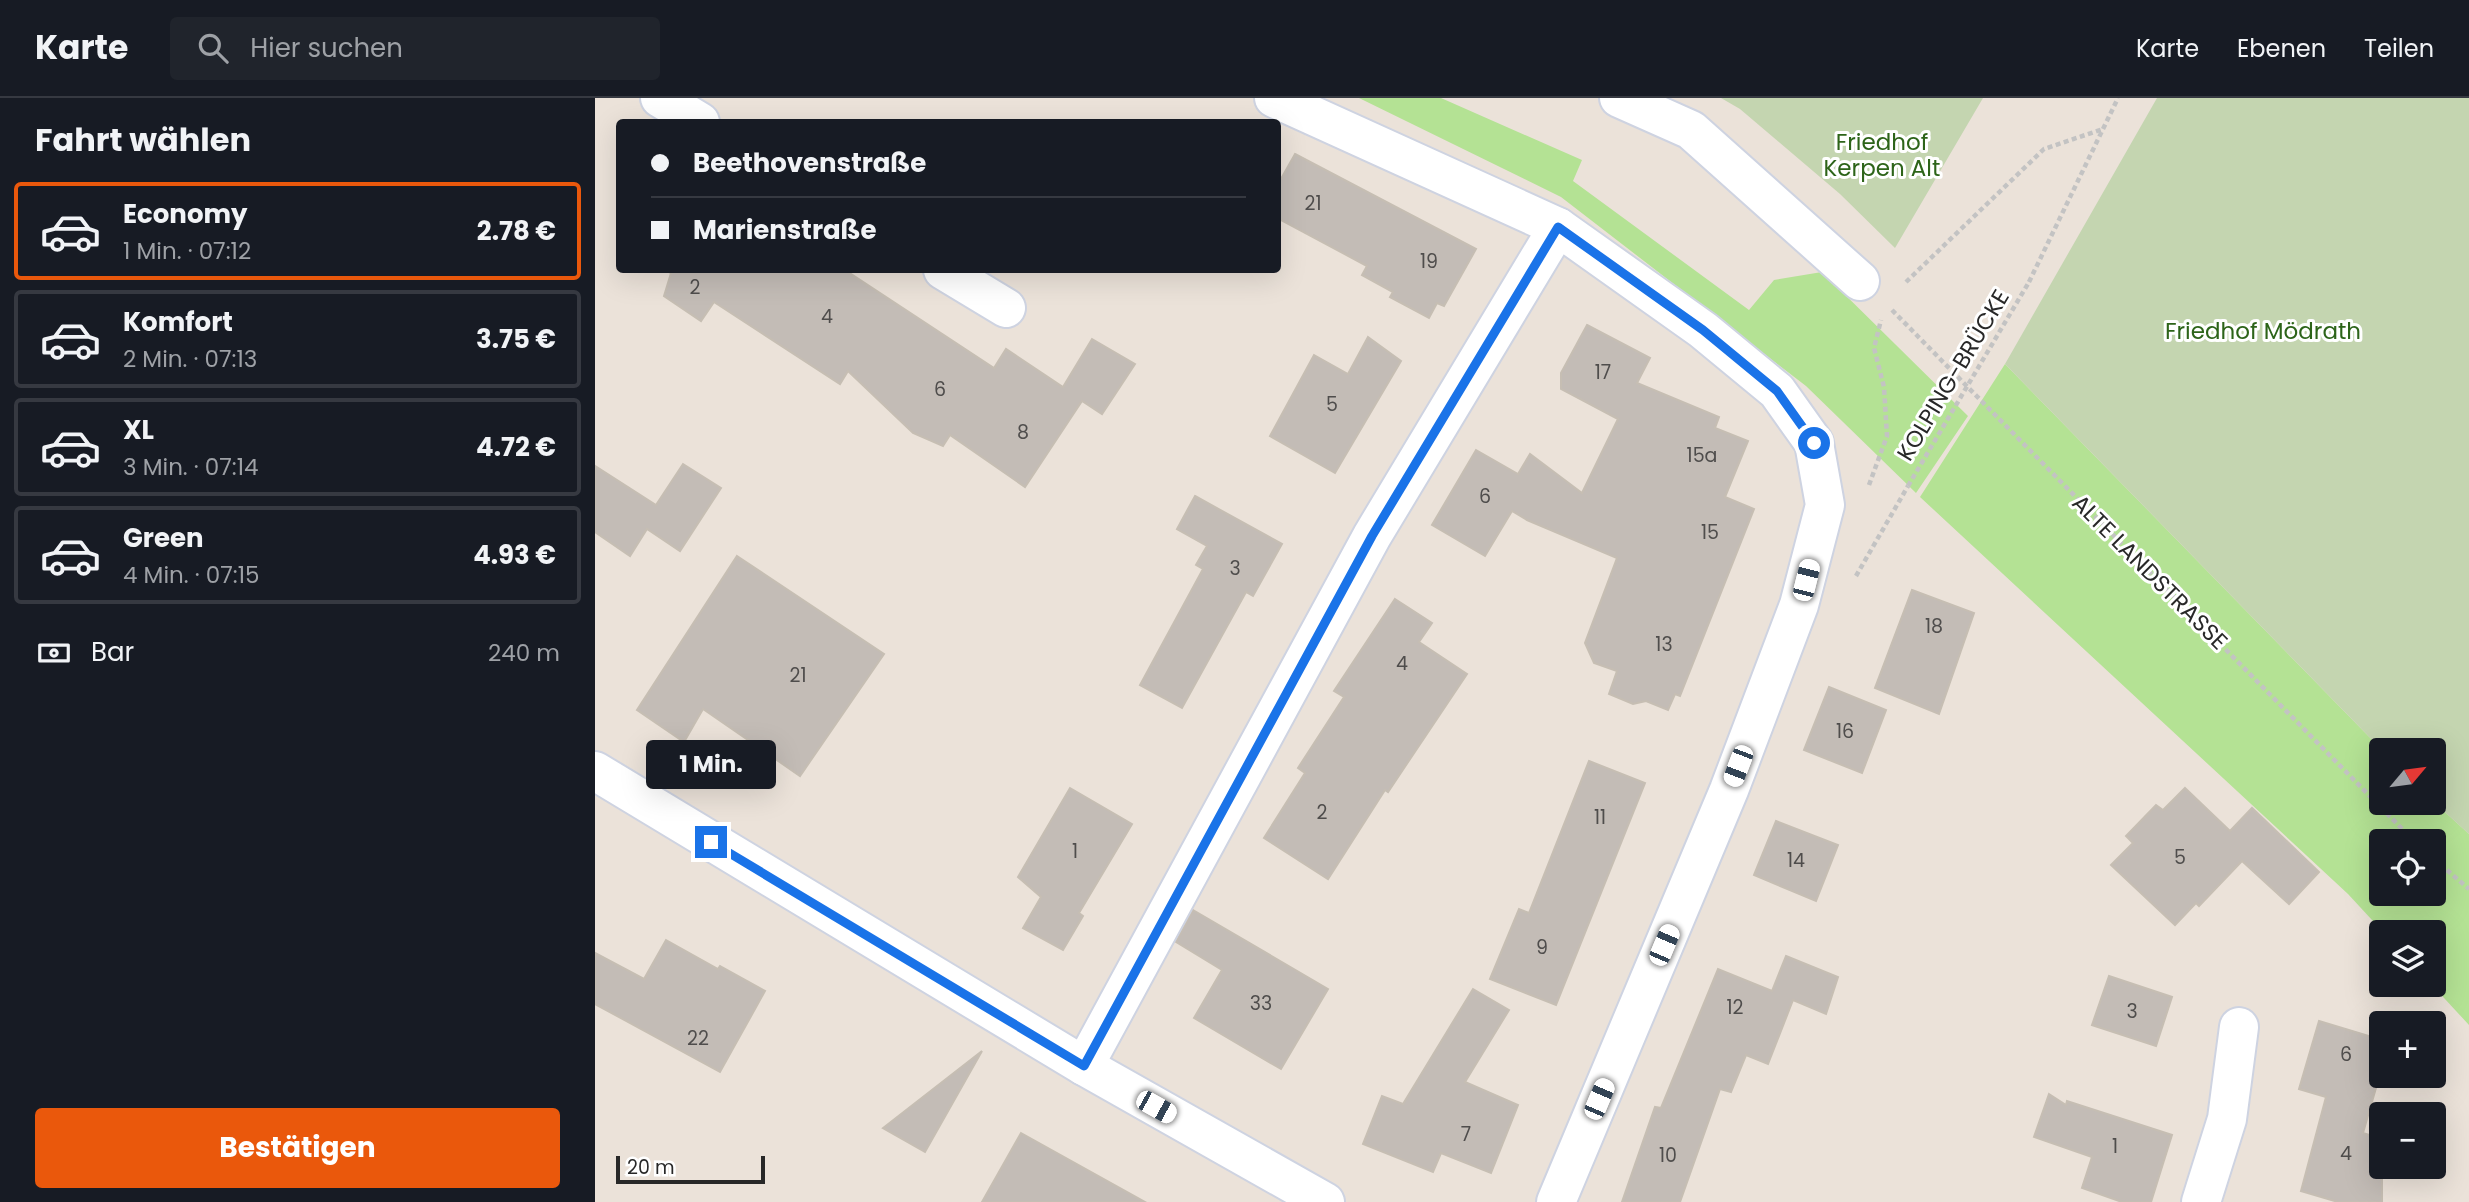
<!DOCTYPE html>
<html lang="de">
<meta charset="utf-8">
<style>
:root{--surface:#171b24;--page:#20242c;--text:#f1f3f6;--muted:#9ea1a6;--line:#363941;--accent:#ea580c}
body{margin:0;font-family:Poppins,sans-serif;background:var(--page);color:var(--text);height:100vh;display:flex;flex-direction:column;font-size:26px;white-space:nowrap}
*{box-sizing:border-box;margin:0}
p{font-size:23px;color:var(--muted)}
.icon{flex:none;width:38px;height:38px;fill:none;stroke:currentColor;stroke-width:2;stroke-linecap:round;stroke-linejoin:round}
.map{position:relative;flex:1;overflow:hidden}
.side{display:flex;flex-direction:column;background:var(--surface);width:595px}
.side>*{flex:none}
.guide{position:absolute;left:21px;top:21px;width:665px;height:154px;border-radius:7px;box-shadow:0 7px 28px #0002;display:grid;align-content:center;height:154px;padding:0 35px;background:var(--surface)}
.needle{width:46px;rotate:61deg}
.controls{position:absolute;left:1774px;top:640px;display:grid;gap:14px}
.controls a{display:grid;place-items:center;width:77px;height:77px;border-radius:7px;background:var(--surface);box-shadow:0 7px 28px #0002;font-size:35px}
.scale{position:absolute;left:21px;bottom:18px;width:149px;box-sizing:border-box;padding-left:7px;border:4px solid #282828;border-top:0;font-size:19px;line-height:24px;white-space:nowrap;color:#282828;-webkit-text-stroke:5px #fff;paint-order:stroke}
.end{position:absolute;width:32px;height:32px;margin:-16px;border:9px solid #1a73e8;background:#fff;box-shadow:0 0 0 4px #fff}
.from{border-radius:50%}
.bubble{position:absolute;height:49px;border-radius:7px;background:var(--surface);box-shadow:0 7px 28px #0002;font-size:23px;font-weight:700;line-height:49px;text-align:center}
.car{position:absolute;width:21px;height:42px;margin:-21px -10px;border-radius:9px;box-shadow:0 0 5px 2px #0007;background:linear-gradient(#fff 24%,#345 0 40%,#fff 0 76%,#345 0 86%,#fff 0)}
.guide b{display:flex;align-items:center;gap:24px;height:66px;font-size:26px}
.guide b+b{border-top:2px solid var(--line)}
.guide i{width:18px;height:18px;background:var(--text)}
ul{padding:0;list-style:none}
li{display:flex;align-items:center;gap:21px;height:98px;margin:0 14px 10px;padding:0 21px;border:4px solid var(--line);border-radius:7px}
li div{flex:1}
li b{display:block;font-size:26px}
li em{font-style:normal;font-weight:700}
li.active{border-color:var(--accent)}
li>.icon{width:63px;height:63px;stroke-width:1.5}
h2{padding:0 35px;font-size:32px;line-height:84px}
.pay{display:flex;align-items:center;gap:18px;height:77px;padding:0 35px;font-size:26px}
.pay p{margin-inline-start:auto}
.button{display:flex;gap:14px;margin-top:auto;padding:14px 35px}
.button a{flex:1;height:80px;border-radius:7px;background:var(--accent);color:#fff;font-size:28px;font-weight:700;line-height:80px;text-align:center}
header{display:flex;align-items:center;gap:42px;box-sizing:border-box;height:98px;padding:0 35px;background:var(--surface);border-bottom:2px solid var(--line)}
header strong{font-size:33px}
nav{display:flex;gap:38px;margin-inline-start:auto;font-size:24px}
.search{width:490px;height:63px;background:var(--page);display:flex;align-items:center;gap:18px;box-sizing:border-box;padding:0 24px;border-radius:7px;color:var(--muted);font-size:26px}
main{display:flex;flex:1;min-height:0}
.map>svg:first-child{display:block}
</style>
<header>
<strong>Karte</strong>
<div class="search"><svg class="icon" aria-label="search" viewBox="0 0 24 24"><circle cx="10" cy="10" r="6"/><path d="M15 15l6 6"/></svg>Hier suchen</div>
<nav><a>Karte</a><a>Ebenen</a><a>Teilen</a></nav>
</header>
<main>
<section class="side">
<h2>Fahrt wählen</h2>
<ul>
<li class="active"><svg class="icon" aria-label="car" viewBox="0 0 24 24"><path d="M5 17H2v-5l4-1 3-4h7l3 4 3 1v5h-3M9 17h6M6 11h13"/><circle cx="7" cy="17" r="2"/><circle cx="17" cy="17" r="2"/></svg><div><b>Economy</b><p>1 Min. · 07:12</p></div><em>2.78 €</em></li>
<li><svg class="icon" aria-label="car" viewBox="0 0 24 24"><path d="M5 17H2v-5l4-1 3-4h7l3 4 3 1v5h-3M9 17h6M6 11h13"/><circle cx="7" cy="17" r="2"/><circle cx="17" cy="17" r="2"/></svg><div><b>Komfort</b><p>2 Min. · 07:13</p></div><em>3.75 €</em></li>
<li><svg class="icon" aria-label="car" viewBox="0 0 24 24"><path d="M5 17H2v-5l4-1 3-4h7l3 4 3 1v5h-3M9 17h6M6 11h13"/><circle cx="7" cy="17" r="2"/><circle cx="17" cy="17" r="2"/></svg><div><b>XL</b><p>3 Min. · 07:14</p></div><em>4.72 €</em></li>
<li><svg class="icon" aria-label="car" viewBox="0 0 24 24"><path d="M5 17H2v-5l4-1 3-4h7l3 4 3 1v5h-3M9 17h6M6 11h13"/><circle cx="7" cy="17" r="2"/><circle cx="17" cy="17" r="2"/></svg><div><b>Green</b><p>4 Min. · 07:15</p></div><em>4.93 €</em></li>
</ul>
<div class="pay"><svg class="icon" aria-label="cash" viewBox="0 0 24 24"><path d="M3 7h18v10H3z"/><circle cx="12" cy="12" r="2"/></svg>Bar<p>240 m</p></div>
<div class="button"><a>Bestätigen</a></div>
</section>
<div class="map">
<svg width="1874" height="1104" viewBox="0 0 1874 1104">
<rect width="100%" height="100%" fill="#ebe2d9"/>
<g fill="#b4e294" fill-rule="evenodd">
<polygon points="764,0 846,0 987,62 978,83 1154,212 1179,182 1227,174 1373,318 1321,395 1211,288 966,99"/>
<path d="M1410 266 1788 653 1787 705 1839 704 1874 736V927L1837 887H1839V835H1789L1753 796 1325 399ZM1787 744H1839V796H1787Z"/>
</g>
<g fill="#c4d5b0">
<polygon points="1126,0 1388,0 1300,150 1245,96 1145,11"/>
<polygon points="1562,0 1874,0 1874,736 1839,704 1839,653 1788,653 1410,266"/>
</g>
<g fill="#c3bcb6" stroke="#c6beb3" stroke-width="2">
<polygon points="700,56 881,151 849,208 842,205 834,220 795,199 798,194 767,177 772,168 682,120 682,88"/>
<polygon points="70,172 250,172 399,270 411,251 468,289 497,241 540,266 507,316 487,303 430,389 355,337 348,348 318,335 253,273 245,286 119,204 106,223 69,198 76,175"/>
<polygon points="992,227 1055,260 1042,285 1124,319 1120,330 1153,343 1130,399 1159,411 1085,598 1080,596 1073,612 1051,603 1038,606 1014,596 1022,573 999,565 990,545 1022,460 932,422 917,413 890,458 837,427 881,352 923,376 935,356 987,395 1023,321 966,291 966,275"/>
<polygon points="773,239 806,263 740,375 675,338 719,257 753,276"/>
<polygon points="88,366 126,390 85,453 52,431 35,458 0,434 0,368 61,407"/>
<polygon points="600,398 687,446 658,498 651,494 587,610 545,587 608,471 601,467 612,448 582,431"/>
<polygon points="142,458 289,556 205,678 108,611 89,644 42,612"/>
<polygon points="1317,492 1379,515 1344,616 1280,590"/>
<polygon points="800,501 837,525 824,544 872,576 793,694 790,692 733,781 669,740 710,675 703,670 749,599 739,593"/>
<polygon points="1234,589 1291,612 1267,675 1209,652"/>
<polygon points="994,663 1050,685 961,907 895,881 924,811 934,815"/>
<polygon points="475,690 537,726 484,815 488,818 468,852 428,830 446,799 423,779"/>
<polygon points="1590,690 1635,733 1657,710 1724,774 1694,806 1647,763 1604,808 1601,805 1580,827 1516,767 1538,745 1531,738 1561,707 1568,712"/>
<polygon points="1181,723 1243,747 1221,803 1159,777"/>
<polygon points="598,812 733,891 686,971 599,920 627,872 581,844"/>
<polygon points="71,842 123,871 125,868 170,893 125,974 0,906 0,855 49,881"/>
<polygon points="1191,858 1243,879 1231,916 1198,902 1173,966 1151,957 1136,994 1125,991 1085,1104 1027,1104 1060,1009 1066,1010 1123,871 1177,893"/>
<polygon points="1514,878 1577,899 1561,948 1497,927"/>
<polygon points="878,891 914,912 870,984 923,1007 896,1075 846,1055 838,1074 768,1046 787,998 808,1006"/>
<polygon points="1724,923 1787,942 1787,969 1768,1035 1787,1041 1787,1104 1743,1104 1706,1093 1731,999 1704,991"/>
<polygon points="387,953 330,1054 288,1030"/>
<polygon points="1454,996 1471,1007 1472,1003 1577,1037 1556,1104 1527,1104 1487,1090 1497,1059 1439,1039"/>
<polygon points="426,1035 550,1104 387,1104"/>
</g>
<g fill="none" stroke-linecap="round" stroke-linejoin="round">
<g stroke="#ced3e1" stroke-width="42">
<g id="minor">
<polyline points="65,0 105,24"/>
<polyline points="679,0 963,129 1108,232 1182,293 1219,345 1230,407 1204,507 1134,692 961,1104"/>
<polyline points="1024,0 1096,32 1265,183"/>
<polyline points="348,172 411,210"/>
<polyline points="0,673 489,968 730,1104"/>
<polyline points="489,968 777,438 963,129"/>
<polyline points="1606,1104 1632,1021 1644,929"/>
</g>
</g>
<g stroke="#c3c3c3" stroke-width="4.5" stroke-dasharray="5 3.5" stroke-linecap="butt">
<polyline points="1311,184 1449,51 1508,31"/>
<polyline points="1434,184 1523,0"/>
<polyline points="1297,212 1820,744"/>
<polyline points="1274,387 1292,338 1289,289 1279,250 1286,222"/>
<polyline points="1261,478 1313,388"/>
<polyline points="1839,761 1874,791"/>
</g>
<use href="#minor" stroke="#fff" stroke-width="38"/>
<polyline stroke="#c3c3c3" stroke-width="4.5" stroke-dasharray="5 3.5" stroke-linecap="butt" points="1313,388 1434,184"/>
</g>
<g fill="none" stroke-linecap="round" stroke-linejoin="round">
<polyline stroke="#1a73e8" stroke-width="9" points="116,744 489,968 777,438 963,129 1108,232 1182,293 1219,345"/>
</g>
<g text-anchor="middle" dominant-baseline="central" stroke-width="6" stroke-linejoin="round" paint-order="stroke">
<g font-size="19" fill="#4f4d4c">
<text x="718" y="105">21</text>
<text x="834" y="163">19</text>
<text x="100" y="189">2</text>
<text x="232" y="218">4</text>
<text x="1008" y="274">17</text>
<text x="345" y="291">6</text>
<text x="737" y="306">5</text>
<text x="428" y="334">8</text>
<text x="1107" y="357">15a</text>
<text x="890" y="398">6</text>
<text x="1115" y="434">15</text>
<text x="640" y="470">3</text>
<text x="1339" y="528">18</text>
<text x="1069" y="546">13</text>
<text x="807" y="565">4</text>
<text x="203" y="577">21</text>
<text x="1250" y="633">16</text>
<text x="727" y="714">2</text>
<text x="1005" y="719">11</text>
<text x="480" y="753">1</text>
<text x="1585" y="759">5</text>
<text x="1201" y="762">14</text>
<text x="947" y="849">9</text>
<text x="666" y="905">33</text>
<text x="1140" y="909">12</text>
<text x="1537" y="913">3</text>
<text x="103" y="940">22</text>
<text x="1751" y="956">6</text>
<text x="871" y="1036">7</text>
<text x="1520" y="1048">1</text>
<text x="1751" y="1055">4</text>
<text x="1073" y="1057">10</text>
</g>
<g font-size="23" fill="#2d6419" stroke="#fff">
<text x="1287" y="44">Friedhof<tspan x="1287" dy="26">Kerpen Alt</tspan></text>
<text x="1668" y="233">Friedhof Mödrath</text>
</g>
<g font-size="23" fill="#282828" stroke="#fff">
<text transform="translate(1358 277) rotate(-59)">KOLPING-BRÜCKE</text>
<text transform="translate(1555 474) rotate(45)">ALTE LANDSTRASSE</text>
</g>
</g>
</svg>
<div class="controls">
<a><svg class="needle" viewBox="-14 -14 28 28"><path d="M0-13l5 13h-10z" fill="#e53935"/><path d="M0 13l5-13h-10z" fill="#9ea1a6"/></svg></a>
<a><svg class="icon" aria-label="locate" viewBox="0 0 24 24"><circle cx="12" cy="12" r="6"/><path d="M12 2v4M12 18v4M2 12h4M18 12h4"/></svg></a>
<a><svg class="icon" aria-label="layers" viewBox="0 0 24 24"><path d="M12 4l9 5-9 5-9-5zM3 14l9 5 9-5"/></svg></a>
<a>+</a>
<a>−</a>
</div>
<div class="scale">20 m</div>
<i class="end from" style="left:1219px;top:345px"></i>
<i class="end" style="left:116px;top:744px"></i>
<div class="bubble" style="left:51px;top:642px;width:130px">1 Min.</div>
<i class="car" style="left:1211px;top:482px;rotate:14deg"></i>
<i class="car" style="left:1143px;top:668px;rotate:201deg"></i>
<i class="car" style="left:1069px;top:847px;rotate:23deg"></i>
<i class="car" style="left:1004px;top:1001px;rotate:23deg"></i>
<i class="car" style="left:561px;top:1009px;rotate:119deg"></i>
<div class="guide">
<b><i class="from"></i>Beethovenstraße</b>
<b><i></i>Marienstraße</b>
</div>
</div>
</main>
